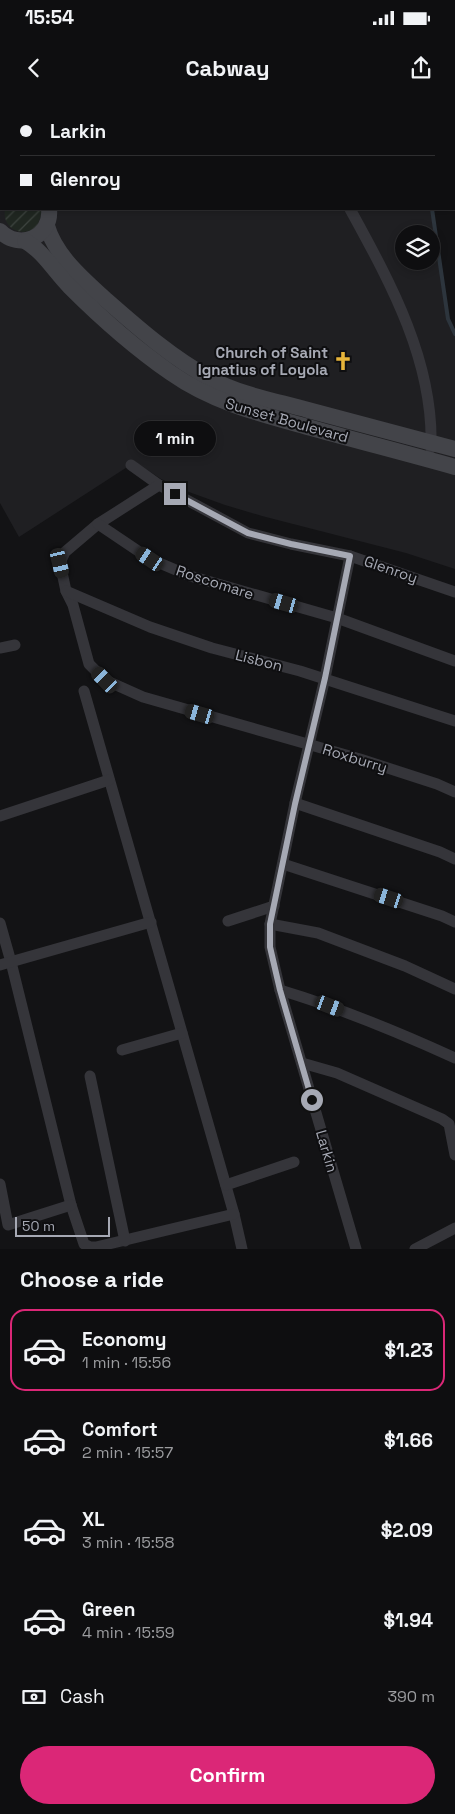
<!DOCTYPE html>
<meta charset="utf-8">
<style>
:root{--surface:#0e0e10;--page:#171719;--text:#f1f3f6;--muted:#9b9c9f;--line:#2e2e30;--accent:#db2777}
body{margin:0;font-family:"Space Grotesk",sans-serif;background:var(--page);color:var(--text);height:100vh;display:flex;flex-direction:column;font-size:19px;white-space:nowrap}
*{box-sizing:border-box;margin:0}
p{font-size:16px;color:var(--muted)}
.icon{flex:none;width:28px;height:28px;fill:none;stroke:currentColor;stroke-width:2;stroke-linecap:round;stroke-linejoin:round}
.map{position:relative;height:1149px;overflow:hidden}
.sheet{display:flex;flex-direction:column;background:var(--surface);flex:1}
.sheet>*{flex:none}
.top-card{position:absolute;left:0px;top:0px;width:455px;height:110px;box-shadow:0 2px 8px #0003,0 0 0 1px var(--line);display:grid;align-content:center;height:110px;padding:0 20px;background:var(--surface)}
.tools{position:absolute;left:395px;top:125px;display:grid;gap:10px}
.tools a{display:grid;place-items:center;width:45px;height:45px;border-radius:50%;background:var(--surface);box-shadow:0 2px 8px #0003,0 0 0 1px var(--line);font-size:25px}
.scale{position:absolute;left:15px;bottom:12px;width:95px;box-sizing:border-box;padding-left:5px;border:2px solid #a6a9b4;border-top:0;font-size:14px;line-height:18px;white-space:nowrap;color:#a6a9b4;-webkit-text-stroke:4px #0e0e10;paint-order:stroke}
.end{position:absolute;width:22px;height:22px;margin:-11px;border:6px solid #a6a9b4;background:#111;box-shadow:0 0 0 2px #111}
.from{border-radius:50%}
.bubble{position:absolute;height:35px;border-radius:18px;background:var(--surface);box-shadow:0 2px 8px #0003,0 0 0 1px var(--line);font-size:16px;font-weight:700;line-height:35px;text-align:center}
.car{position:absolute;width:15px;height:30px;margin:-15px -8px;border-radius:6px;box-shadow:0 0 4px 1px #0007;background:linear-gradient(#222 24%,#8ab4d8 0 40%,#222 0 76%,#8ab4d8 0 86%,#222 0)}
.top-card b{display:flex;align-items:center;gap:18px;height:48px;font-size:19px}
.top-card b+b{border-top:1px solid var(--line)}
.top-card i{width:12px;height:12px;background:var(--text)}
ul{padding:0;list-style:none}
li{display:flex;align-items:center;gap:15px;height:82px;margin:0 10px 8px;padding:0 10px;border:2px solid transparent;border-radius:15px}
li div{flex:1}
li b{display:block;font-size:19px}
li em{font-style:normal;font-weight:700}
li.selected{border-color:var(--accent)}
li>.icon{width:45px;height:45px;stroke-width:1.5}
h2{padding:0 20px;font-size:22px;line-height:60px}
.pay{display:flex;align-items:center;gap:12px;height:55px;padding:0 20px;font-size:19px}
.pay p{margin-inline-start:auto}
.button{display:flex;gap:10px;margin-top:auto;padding:10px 20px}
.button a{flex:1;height:58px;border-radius:30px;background:var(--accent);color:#fff;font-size:20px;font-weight:700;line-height:58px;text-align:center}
.status{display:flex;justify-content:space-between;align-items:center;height:35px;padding:0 25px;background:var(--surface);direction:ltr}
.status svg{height:14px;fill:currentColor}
header{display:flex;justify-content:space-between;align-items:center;height:65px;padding:0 20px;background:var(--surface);font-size:22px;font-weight:700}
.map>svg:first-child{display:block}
</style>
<div class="status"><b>15:54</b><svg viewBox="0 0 49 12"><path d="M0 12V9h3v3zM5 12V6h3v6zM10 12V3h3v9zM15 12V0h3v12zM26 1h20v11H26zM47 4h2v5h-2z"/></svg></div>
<header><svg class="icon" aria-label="back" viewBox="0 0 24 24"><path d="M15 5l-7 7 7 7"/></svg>Cabway<svg class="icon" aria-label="share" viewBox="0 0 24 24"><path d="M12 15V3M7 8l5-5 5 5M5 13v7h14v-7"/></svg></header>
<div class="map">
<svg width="455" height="1149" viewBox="0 0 455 1149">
<defs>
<pattern id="garden-furrows" width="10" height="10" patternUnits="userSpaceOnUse" patternTransform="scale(1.25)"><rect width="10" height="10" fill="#202721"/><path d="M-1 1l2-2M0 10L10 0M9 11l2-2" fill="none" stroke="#3d443f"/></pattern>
</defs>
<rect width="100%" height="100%" fill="#131315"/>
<path fill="#1f1f22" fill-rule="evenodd" d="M0 0H395L396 1H1V109H432L447 221 455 235V469L406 453 262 416 225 405 189 392 161 379 135 362 19 437 0 403ZM404 134H431V161H404Z"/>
<path fill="url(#garden-furrows)" d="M5 109H41C42 143 0 136 5 109Z"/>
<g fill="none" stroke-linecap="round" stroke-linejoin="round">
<g stroke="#2d353d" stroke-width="4">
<polyline points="395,0 396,1"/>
<polyline points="432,109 448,219 455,234"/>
</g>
<g stroke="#35353a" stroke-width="11">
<polyline points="273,0 274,1"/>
<polyline points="426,0 426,1"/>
<polyline points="182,1 183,0"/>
<polyline points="454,80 455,83"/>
<path d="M350 109C390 182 434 261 431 348"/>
<polyline points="131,365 159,385 248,433 291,444 350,456 455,492"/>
<polyline points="159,385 98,424 65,452 60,463 66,491 73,505 89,564 105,580 143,597 360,659 437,684 455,692"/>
<polyline points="98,424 150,459 190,476 337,518 455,561"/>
<polyline points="350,456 325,578 295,703 270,824 270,847 280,890 356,1149"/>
<polyline points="66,491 150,527 212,548 300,571 455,621"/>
<polyline points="0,548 15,545"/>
<polyline points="84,591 234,1114 242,1149"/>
<polyline points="295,703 440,752 455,759"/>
<polyline points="0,716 109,680"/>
<polyline points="283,764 442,816 455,822"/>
<polyline points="228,821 274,806"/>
<polyline points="0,823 11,862 71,1105 84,1144 90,1147 96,1147 234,1114"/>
<polyline points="270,824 318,833 405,866 455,889"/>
<polyline points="0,865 151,822"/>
<path d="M280 890C340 908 398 932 455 958"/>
<polyline points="122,950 182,933"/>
<polyline points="302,963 337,973 442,1019 449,1024 455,1055"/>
<polyline points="90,976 125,1141"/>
<polyline points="0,1084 8,1125 71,1105"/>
<polyline points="226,1085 294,1062"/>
<polyline points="415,1149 455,1128"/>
</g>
<g stroke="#434449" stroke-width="16">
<polyline points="0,66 1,68"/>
<polyline points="0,96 1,95"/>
<path d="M47 126C55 155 83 179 105 199 138 228 172 258 211 279 241 295 276 301 308 310 357 323 406 336 455 349"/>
<path d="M0 131C19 151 52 137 49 109"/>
<path d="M25 141C43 151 55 172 70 187 101 218 135 248 171 273 215 304 265 315 315 329 362 342 409 354 455 367"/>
</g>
</g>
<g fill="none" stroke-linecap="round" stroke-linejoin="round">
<polyline stroke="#a6a9b4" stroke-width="6" points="175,394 248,433 291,444 350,456 325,578 295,704 270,824 270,847 280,890 312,1000"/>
</g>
<defs>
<g id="church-bare" transform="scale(1.5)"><path d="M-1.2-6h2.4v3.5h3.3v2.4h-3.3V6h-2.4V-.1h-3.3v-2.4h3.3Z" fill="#e6b43a" stroke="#0e0e10" stroke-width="2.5" paint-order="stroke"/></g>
</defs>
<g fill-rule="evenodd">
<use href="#church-bare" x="343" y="261"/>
</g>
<g text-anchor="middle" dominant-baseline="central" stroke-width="4" stroke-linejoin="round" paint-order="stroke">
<g font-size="15" font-weight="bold" fill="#a6a9b4" stroke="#0e0e10" text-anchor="end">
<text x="328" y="252">Church of Saint<tspan x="328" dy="17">Ignatius of Loyola</tspan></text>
</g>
<g font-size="15" fill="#a6a9b4" stroke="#0e0e10">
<text transform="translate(287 320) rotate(16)">Sunset Boulevard</text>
<text transform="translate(391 469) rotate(19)">Glenroy</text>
<text transform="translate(215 482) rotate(18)">Roscomare</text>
<text transform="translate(259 560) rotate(14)">Lisbon</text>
<text transform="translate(355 658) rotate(17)">Roxburry</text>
<text transform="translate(327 1051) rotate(74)">Larkin</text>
</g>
</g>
</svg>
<div class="tools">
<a><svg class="icon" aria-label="layers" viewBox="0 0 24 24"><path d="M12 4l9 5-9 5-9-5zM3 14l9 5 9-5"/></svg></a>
</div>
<div class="scale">50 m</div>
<i class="end from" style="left:312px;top:1000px"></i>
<i class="end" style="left:175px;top:394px"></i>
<div class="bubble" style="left:134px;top:321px;width:82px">1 min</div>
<i class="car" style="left:150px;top:459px;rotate:304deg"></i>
<i class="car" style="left:60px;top:463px;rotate:167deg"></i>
<i class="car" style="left:284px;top:503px;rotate:286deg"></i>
<i class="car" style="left:105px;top:580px;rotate:315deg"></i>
<i class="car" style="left:200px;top:614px;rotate:286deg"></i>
<i class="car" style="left:389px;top:798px;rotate:288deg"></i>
<i class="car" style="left:330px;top:906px;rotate:111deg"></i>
<div class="top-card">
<b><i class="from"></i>Larkin</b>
<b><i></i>Glenroy</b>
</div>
</div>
<section class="sheet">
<h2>Choose a ride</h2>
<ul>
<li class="selected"><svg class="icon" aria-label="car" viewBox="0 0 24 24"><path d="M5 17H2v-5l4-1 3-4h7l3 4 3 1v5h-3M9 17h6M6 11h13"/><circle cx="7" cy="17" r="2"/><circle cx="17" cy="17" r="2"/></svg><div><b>Economy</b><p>1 min · 15:56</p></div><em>$1.23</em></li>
<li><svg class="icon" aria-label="car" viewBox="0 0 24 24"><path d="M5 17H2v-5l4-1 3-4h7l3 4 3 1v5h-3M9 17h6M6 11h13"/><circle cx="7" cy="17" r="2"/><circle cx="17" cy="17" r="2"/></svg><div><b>Comfort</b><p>2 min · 15:57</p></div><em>$1.66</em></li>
<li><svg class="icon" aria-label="car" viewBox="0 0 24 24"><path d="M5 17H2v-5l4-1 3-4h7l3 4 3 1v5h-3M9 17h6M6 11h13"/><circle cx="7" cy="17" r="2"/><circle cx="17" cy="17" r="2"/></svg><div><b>XL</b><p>3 min · 15:58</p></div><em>$2.09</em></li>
<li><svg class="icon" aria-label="car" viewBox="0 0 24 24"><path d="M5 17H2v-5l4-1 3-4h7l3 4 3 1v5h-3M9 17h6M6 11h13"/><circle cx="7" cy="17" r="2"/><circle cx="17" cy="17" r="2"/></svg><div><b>Green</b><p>4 min · 15:59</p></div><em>$1.94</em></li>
</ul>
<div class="pay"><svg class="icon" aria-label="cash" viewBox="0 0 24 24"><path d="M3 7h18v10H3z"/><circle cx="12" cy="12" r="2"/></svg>Cash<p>390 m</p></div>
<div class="button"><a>Confirm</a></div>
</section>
